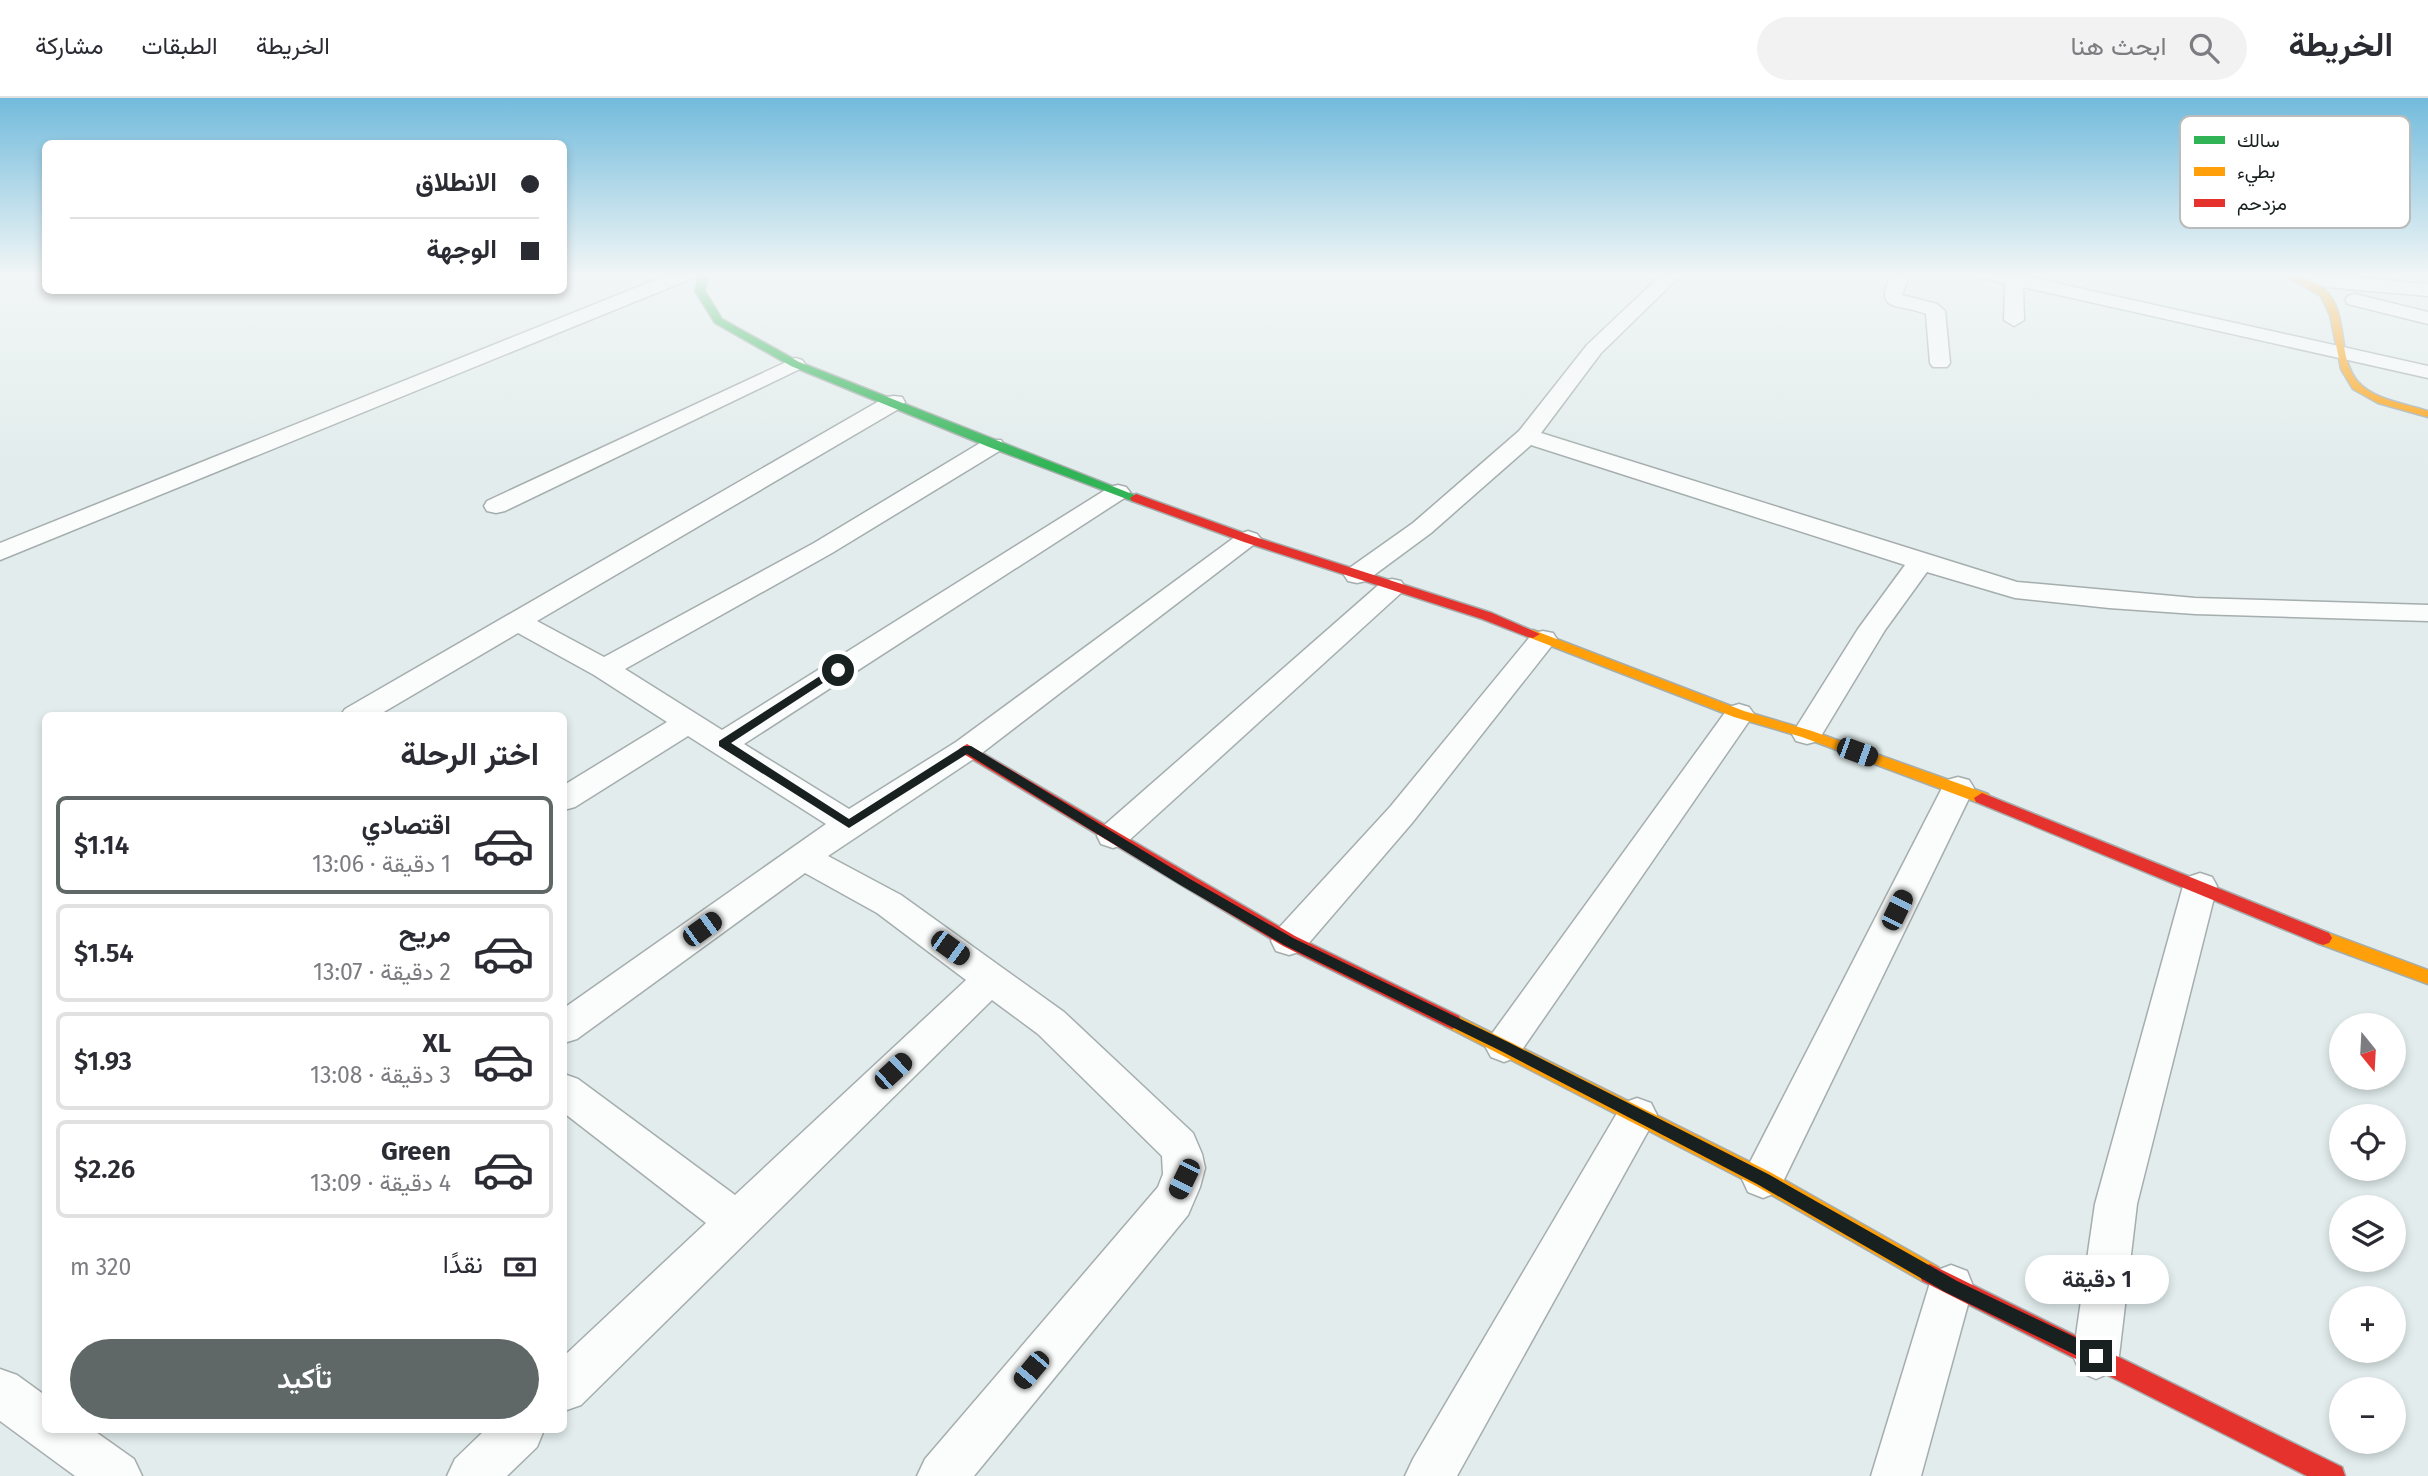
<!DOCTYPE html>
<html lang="ar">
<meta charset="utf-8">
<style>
:root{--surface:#fff;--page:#f2f2f3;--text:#2b2b33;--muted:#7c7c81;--line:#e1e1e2;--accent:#5f6767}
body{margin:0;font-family:"Fira Sans",Vazirmatn,sans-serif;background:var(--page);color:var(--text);direction:rtl;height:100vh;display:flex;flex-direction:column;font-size:26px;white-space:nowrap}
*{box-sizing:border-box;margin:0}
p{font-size:23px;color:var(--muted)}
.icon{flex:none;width:38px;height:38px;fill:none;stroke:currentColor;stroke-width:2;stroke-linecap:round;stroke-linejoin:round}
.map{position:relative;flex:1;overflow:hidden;direction:ltr}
.sheet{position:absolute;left:42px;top:614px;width:525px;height:721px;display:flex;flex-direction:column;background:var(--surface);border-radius:10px;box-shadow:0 4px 10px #0003;direction:rtl}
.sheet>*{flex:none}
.banner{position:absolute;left:42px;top:42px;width:525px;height:154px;border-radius:10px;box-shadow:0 4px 10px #0003;direction:rtl;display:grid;align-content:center;height:154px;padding:0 28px;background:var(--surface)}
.needle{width:46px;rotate:162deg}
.controls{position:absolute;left:2329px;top:915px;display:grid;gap:14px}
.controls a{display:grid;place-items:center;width:77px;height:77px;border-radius:50%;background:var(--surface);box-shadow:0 4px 10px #0003;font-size:35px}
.end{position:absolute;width:32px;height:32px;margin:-16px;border:9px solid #192020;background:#fff;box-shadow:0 0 0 4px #fff}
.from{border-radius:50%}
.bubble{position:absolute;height:49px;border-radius:24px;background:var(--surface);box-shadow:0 4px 10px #0003;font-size:23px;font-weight:600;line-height:49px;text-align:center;direction:rtl}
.car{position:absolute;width:21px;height:42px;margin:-21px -10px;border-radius:9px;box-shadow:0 0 5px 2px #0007;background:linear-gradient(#222 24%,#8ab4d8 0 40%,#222 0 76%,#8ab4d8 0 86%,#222 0)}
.banner b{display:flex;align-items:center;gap:24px;height:66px;font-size:26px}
.banner b+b{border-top:2px solid var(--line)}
.banner i{width:18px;height:18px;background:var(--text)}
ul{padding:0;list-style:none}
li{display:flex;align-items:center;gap:21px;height:98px;margin:0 14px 10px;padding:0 14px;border:4px solid var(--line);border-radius:10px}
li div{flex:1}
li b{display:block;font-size:26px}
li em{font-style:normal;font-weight:600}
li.selected{border-color:var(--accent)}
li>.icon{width:63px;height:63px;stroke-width:1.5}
h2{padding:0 28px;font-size:32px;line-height:84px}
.pay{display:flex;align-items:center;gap:18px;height:77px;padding:0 28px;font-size:26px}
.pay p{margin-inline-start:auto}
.action{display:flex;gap:14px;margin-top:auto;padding:14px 28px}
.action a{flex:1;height:80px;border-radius:42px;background:var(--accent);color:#fff;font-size:28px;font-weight:600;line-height:80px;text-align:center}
header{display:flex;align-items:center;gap:42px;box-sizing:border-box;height:98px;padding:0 35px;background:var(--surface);border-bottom:2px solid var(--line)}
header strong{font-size:33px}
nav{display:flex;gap:38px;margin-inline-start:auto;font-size:24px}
.search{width:490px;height:63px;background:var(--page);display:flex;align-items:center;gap:18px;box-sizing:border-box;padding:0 24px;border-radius:38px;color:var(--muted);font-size:26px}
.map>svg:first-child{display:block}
</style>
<header>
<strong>الخريطة</strong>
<div class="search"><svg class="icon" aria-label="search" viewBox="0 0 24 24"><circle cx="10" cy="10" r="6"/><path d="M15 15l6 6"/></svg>ابحث هنا</div>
<nav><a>الخريطة</a><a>الطبقات</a><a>مشاركة</a></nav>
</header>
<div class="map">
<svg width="2428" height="1378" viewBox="0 0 2428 1378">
<rect width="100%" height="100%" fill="#e2ecec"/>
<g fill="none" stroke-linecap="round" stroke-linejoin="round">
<g stroke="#a5adad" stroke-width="3">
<g id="street">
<polygon points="670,176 696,176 693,180 0,462 0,445"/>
<polygon points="1662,176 1682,176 1601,255 1541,335 2017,484 2195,500 2428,507 2428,523 2195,516 2109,510 2015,500 1927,474 1885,532 1818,643 1807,646 1796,643 1792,636 1858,531 1905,467 1531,347 1431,435 1366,483 1357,485 1348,483 1344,477 1348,471 1413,425 1519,333 1587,247"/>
<path d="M1892 176H1910L1902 197 1937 206 1945 213 1950 265 1947 269H1933L1930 265 1926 216C1899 205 1872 215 1892 176Z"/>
<polygon points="1979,176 2015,176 2428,268 2428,280 2023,189 2024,222 2014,228 2004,222 2005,185 1982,180"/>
<polygon points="2290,176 2322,176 2428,186 2428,198 2325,189 2293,180"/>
<polygon points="2355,196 2428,214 2428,226 2348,206 2345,202 2348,198"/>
<polygon points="795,260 802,262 805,266 802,270 505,413 496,415 487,413 484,408 487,403"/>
<polygon points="894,298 902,299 905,304 902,309 537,523 604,559 814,445 985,342 1001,342 1004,347 1001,352 832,455 625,571 722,632 1110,389 1118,387 1126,389 1130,394 1126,399 744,646 849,711 956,644 1239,436 1248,433 1257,436 1261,441 978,658 828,758 901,797 1064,914 1193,1035 1202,1056 1205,1070 1200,1089 1188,1117 974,1378 917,1378 925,1361 1158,1089 1163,1076 1162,1058 1038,936 992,902 581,1307 564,1313 564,1258 706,1125 564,1015 564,976 578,981 735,1097 966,882 877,815 805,775 577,941 564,945 564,910 826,726 688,638 575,709 564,712 564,687 667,624 594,577 518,535 377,618 340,618 345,611 886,299"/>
<polygon points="1392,481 1401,483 1405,489 1401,495 1125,746 1113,750 1101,746 1097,738 1101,730 1383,483"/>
<polygon points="1543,533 1553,535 1557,541 1412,725 1302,853 1289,857 1276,853 1271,843 1276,833 1390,709 1533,535"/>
<polygon points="1739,606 1749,609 1754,616 1517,959 1504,964 1491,959 1485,948 1491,937 1729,609"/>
<polygon points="1958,679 1969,682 1974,690 1778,1094 1763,1100 1748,1094 1742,1081 1748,1068 1942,690 1947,682"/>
<polygon points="2200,775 2212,779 2217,788 2137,1106 2119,1258 2112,1274 2096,1281 2080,1274 2073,1258 2095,1106 2183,788 2188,779"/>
<polygon points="1637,1000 1651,1005 1657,1017 1457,1378 1405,1378 1413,1361 1623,1005"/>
<polygon points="1951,1167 1967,1173 1973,1188 1921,1378 1871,1378 1929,1188 1935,1173"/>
<polygon points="0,1271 17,1277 46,1298 46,1332 93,1332 134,1361 142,1378 75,1378 0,1323"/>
<polygon points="485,1332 544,1332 537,1349 507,1378 447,1378 455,1361"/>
</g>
</g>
<g stroke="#a5adad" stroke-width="3">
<polygon id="fast" points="699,176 709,176 705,193 722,221 799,264 1142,400 1140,403 1132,403 989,349 791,268 715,225 695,193"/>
</g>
<g stroke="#a5adad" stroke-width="3">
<g id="slow">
<path d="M2282 176C2293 176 2302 179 2313 184 2354 203 2333 255 2358 284 2374 302 2406 306 2428 313V319L2378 305 2353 291 2341 271 2330 217 2321 198Z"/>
<polygon points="1533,532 1744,613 1812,633 1988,696 1990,700 1982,705 1976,704 1802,639 1734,619 1528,539 1526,536 1528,533"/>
<polygon points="2323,833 2428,872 2428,886 2317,845 2314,840 2317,835"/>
<polygon points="1452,915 1770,1074 1938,1169 1941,1176 1938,1183 1930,1186 1922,1183 1756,1088 1445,928 1443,923 1445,918"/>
</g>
</g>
<g stroke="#a5adad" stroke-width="3">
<g id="jam">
<polygon points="1136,396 1252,438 1492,515 1540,536 1533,540 1528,539 1482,521 1244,444 1132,403 1130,400"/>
<polygon points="967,646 1295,838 1459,918 1461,923 1459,928 1452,931 1445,928 1283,848 962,655 959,651"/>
<polygon points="1982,695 2329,835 2332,840 2329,845 2323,847 2317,845 1976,704 1974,700"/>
<polygon points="1930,1166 2342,1369 2345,1378 2307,1378 1922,1183 1919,1176 1922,1169"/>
</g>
</g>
<use href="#street" fill="#fbfcfc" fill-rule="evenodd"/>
<use href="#fast" fill="#30b455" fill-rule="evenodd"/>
<use href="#slow" fill="#ff9f0a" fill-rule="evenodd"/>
<use href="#jam" fill="#e5322d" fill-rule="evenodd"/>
</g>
<linearGradient id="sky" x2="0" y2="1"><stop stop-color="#72bbdc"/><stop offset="0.48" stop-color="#f2f6f6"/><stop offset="1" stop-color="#f2f6f6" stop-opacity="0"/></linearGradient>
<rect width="2428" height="369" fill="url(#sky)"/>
<polygon fill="#192020" points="834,569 843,572 731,645 849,721 964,648 971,648 1190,781 1293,840 1508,944 1768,1076 1957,1183 2102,1252 2104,1258 2102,1264 2096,1266 2090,1264 1945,1194 1757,1086 1499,952 1284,847 1182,788 967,656 849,730 719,648 719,643"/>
<rect x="2180" y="18" width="230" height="112" rx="10" fill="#fff" stroke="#babcbc" stroke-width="2"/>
<rect x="2194" y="38" width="31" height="8" fill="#30b455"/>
<rect x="2194" y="69" width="31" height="9" fill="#ff9f0a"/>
<rect x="2194" y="101" width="31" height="8" fill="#e5322d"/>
<g font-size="19" fill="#192020">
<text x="2237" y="49">سالك</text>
<text x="2237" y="80">بطيء</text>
<text x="2237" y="112">مزدحم</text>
</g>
</svg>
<div class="controls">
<a><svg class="needle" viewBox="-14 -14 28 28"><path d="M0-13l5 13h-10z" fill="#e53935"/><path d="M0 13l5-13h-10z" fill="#7c7c81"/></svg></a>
<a><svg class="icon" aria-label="locate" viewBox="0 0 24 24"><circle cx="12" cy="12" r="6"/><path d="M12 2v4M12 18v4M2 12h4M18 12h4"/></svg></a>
<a><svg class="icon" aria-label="layers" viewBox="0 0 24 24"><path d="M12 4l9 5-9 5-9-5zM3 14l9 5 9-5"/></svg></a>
<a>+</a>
<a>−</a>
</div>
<i class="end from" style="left:838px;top:572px"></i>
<i class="end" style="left:2096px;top:1258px"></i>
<div class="bubble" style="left:2025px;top:1157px;width:144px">1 دقيقة</div>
<i class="car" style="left:1857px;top:654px;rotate:110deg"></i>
<i class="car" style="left:1897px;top:812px;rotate:26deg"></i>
<i class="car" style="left:702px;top:831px;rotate:54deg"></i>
<i class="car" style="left:950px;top:850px;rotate:126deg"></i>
<i class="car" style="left:893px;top:973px;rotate:47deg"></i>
<i class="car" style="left:1184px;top:1081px;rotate:206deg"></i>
<i class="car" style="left:1031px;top:1272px;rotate:220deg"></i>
<div class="banner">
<b><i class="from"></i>الانطلاق</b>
<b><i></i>الوجهة</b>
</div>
<section class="sheet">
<h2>اختر الرحلة</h2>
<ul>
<li class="selected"><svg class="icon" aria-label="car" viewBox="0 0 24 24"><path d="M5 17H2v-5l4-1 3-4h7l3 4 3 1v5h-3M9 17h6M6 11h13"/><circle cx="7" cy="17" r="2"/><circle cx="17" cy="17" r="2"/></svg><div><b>اقتصادي</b><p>1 دقيقة · 13:06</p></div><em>$1.14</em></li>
<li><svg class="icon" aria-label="car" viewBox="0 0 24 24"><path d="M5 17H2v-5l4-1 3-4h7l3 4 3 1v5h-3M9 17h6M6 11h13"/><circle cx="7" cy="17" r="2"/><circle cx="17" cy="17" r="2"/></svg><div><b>مريح</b><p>2 دقيقة · 13:07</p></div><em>$1.54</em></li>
<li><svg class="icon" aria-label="car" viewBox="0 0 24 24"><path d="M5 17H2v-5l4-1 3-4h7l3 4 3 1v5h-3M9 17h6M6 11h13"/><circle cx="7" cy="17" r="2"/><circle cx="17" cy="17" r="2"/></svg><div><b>XL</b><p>3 دقيقة · 13:08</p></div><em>$1.93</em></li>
<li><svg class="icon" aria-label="car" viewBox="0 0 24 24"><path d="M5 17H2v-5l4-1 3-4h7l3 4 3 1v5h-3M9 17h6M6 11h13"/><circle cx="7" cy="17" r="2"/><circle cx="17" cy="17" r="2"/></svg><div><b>Green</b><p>4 دقيقة · 13:09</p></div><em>$2.26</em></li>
</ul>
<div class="pay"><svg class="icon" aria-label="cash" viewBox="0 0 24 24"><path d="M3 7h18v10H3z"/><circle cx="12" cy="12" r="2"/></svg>نقدًا<p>320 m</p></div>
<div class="action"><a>تأكيد</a></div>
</section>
</div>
